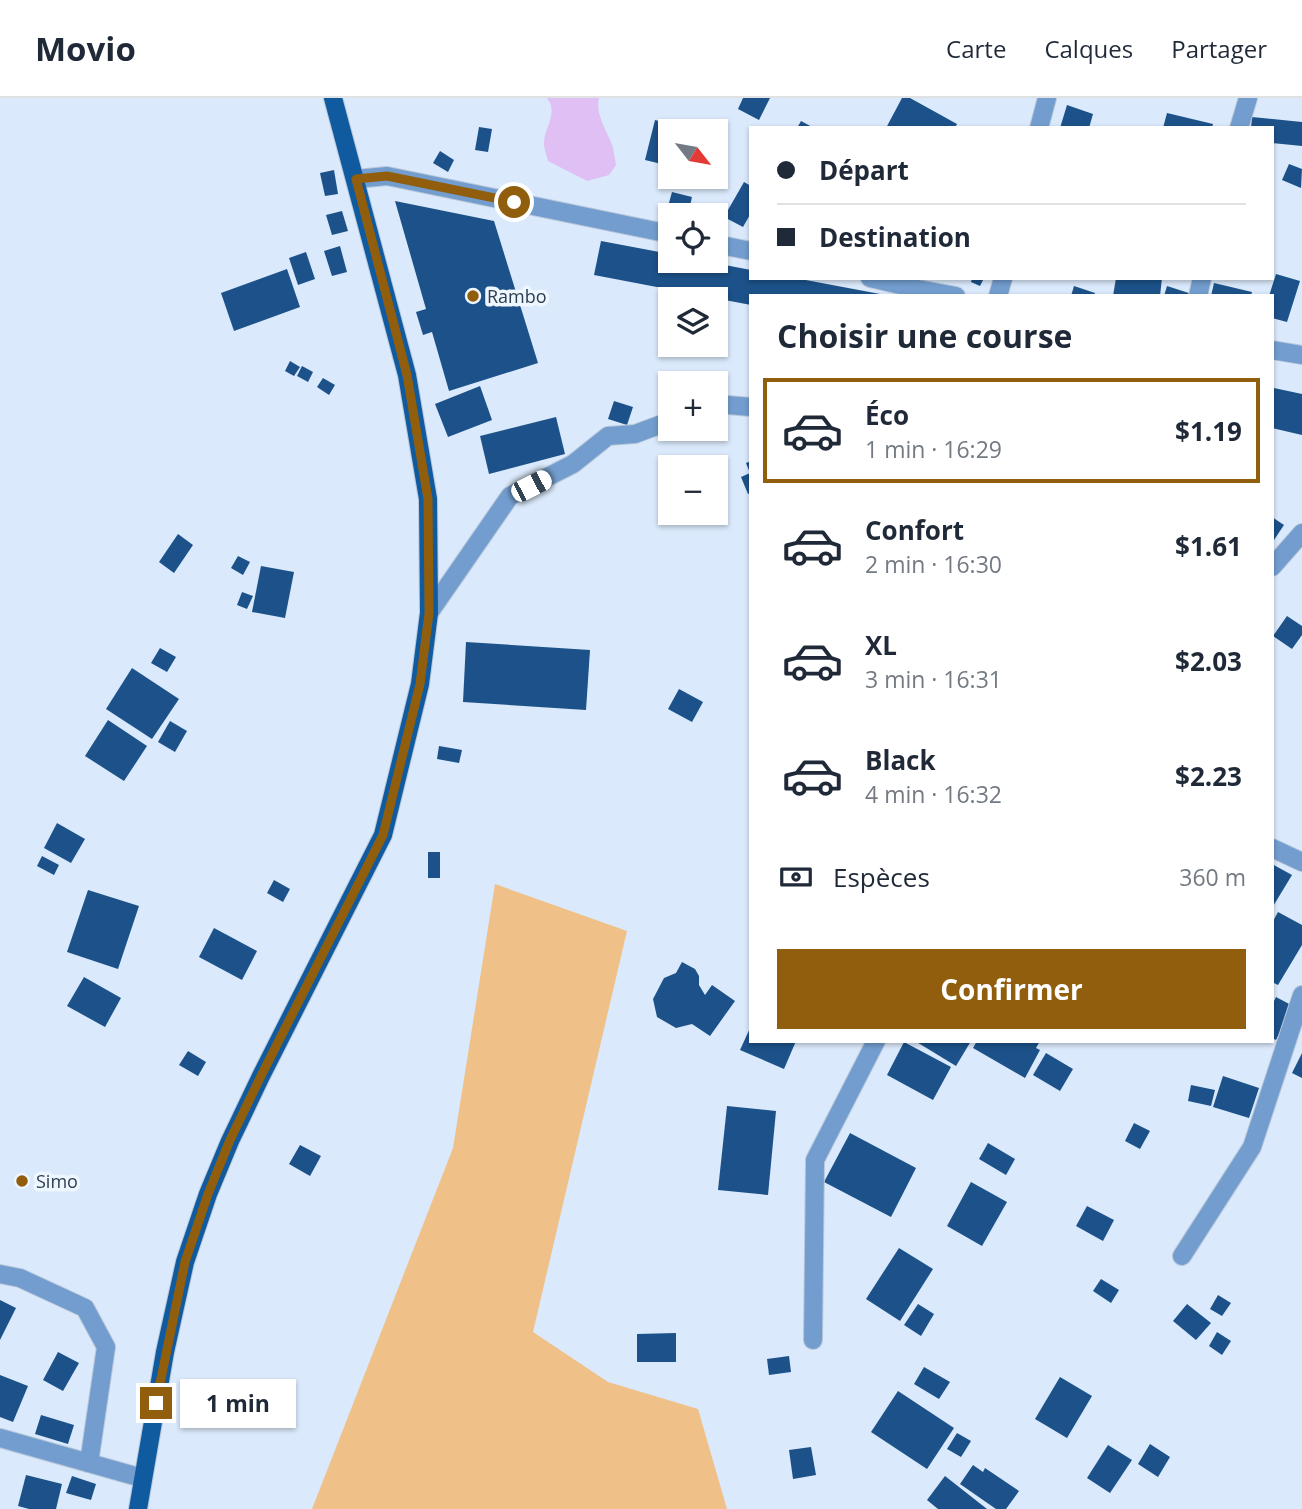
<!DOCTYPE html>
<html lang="fr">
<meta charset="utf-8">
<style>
:root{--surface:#fff;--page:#f6f6f7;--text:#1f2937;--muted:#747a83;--line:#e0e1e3;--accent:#905e0c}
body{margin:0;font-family:"Open Sans",sans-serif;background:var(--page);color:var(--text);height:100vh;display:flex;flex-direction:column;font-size:26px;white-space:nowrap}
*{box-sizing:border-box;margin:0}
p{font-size:23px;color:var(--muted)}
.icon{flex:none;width:38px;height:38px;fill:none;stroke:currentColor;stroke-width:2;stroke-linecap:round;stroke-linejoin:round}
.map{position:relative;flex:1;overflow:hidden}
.details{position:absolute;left:749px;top:196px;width:525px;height:749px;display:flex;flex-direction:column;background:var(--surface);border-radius:0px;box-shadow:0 2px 5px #0004}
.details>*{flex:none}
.hud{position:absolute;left:749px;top:28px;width:525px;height:154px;border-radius:0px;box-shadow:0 2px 5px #0004;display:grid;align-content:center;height:154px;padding:0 28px;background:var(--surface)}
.needle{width:46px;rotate:121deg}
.controls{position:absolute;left:658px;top:21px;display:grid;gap:14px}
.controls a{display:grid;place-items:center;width:70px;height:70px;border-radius:0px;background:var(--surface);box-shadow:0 2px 5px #0004;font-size:35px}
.end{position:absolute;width:32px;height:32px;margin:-16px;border:9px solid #905e0c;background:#fff;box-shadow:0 0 0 4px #fff}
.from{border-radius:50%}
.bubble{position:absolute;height:49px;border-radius:0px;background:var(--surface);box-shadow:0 2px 5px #0004;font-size:23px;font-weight:700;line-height:49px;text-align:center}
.car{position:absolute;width:21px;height:42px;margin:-21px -10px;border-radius:9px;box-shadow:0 0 5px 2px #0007;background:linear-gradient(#fff 24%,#345 0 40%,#fff 0 76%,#345 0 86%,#fff 0)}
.hud b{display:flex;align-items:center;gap:24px;height:66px;font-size:26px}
.hud b+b{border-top:2px solid var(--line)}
.hud i{width:18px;height:18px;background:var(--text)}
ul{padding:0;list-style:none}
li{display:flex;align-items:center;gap:21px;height:105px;margin:0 14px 10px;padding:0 14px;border:4px solid transparent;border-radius:0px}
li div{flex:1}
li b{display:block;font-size:26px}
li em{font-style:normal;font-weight:700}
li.current{border-color:var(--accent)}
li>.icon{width:63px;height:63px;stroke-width:1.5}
h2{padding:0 28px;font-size:32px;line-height:84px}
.pay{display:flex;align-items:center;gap:18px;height:77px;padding:0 28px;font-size:26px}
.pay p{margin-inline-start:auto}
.button{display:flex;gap:14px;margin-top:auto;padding:14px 28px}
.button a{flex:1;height:80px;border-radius:0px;background:var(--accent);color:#fff;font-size:28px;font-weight:700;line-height:80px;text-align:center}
header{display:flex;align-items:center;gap:42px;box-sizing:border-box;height:98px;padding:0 35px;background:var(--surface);border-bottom:2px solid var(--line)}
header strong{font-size:33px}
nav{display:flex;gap:38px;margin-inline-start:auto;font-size:24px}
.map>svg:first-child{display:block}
</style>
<header>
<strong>Movio</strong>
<nav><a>Carte</a><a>Calques</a><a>Partager</a></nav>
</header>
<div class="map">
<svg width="1302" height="1411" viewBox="0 0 1302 1411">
<rect width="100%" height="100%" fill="#dae9fb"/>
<polygon fill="#efc188" points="495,786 627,833 533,1234 608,1284 698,1311 727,1411 312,1411 453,1050"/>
<path fill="#dfbff4" d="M547 0H599C595 18 608 33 613 50 614 55 615 61 616 67L609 77 587 83 548 63C547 58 544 51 544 46 544 29 559 16 547 0Z"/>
<g fill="#1c5289">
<polygon points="743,0 770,0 759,22 738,11"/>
<polygon points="902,0 910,0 957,26 955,30 886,30"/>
<polygon points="1067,7 1093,16 1089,30 1060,30"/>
<polygon points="1167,15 1213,26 1212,30 1163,30"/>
<polygon points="1252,19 1302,24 1302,48 1272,45 1272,30 1251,30"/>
<polygon points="655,22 688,30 687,33 670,33 670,68 645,62"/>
<polygon points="801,23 814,30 797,30"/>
<polygon points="479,29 492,31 488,54 475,52"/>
<polygon points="440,53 454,62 448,74 433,65"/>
<polygon points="1289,66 1302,71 1301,90 1282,82"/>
<polygon points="334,72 338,96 325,98 320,75"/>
<polygon points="744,84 751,88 751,115 743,129 724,119"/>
<polygon points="672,94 692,99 688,117 667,112"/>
<polygon points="395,103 494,123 538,265 449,293 432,234 423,237 416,214 426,211"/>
<polygon points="342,113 348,133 332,137 326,117"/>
<polygon points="601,143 670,156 670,163 704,163 751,172 751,180 795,180 880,196 880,198 751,198 751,207 594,177"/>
<polygon points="340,148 347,174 332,178 324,153"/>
<polygon points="306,154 315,181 298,187 289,160"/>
<polygon points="287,171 300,209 234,233 221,195"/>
<polygon points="1276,176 1300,183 1287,224 1272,220 1272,198 1269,198"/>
<polygon points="972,180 984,180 980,188 971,184"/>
<polygon points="1116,180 1162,180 1160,198 1113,198"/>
<polygon points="1214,185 1252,194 1251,198 1211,198"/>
<polygon points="1074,188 1095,195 1094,198 1071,198"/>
<polygon points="1167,188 1195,197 1195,198 1164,198"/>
<polygon points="290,263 300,269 294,278 285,273"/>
<polygon points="302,268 313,274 308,284 297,278"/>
<polygon points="323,280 335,287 329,297 317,289"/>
<polygon points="480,288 492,322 448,339 435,306"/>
<polygon points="1274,290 1302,296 1302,337 1272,330 1272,297"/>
<polygon points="614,303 633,309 627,327 608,321"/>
<polygon points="556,319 565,356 489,376 480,338"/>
<polygon points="717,358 728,368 725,382 716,387 716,369 696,369 702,359"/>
<polygon points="751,363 751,395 748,396 741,379 750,375 746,365"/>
<polygon points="1272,419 1284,427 1272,445"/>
<polygon points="178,436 193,447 174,475 159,464"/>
<polygon points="238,458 250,464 243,477 231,470"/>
<polygon points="261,468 294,474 285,520 252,514"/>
<polygon points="242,494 253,498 247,511 237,507"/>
<polygon points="1287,518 1302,528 1302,537 1292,551 1273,538"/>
<polygon points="466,544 590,552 586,612 463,604"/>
<polygon points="160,550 176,559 167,574 151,565"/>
<polygon points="132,570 179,601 152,641 106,611"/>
<polygon points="679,591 703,604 692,624 668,611"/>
<polygon points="108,622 147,648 124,683 85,658"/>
<polygon points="170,623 187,633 175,654 158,644"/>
<polygon points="439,648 462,652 459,665 437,661"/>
<polygon points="57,725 85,741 71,765 44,750"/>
<rect x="428" y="754" width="12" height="26"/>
<polygon points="42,758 59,767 54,777 37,768"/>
<polygon points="1272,766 1292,777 1272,810"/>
<polygon points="274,782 290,791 283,804 267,795"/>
<polygon points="88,792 139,808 118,871 67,854"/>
<polygon points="1278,814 1302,827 1302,847 1278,887 1272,884 1272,825"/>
<polygon points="214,830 257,853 242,882 199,859"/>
<polygon points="682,864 695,871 699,878 699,887 705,897 712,887 735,903 710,938 692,926 676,930 657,919 653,901 664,880 676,875"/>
<polygon points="84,879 121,900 105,929 67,908"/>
<polygon points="1276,899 1293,908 1276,942 1272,940 1272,907"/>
<polygon points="751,928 751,943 796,943 784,971 740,952"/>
<polygon points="915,943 971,943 956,968"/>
<polygon points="977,943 1040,943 1036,950 1040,952 1025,980 973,950"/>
<polygon points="904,944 951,969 933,1002 887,977"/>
<polygon points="188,953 206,964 198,978 179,967"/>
<polygon points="1046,955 1073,971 1060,993 1033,977"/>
<polygon points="1302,955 1302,980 1292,975"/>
<polygon points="1223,978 1259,990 1249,1020 1213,1009"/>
<polygon points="1191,987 1215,992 1211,1008 1188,1003"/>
<polygon points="727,1008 776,1013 768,1097 718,1092"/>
<polygon points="1134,1025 1150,1033 1140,1051 1125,1043"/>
<polygon points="850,1035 916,1070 891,1119 824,1084"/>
<polygon points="988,1045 1015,1061 1006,1077 979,1061"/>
<polygon points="300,1047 321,1058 310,1078 289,1066"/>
<polygon points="971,1084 1007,1104 982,1148 947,1128"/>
<polygon points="1087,1108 1114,1122 1103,1143 1076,1128"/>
<polygon points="899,1150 933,1171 900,1223 866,1201"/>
<polygon points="1101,1181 1119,1192 1111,1205 1093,1193"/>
<polygon points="1218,1197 1231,1205 1222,1218 1210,1211"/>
<polygon points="0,1202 16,1210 0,1242"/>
<polygon points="918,1206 934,1216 921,1238 904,1227"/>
<polygon points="1187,1206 1211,1225 1196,1242 1173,1223"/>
<polygon points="1217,1234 1231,1243 1222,1257 1209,1248"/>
<polygon points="676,1235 676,1264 637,1264 637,1236"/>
<polygon points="58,1254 79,1265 63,1293 43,1282"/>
<polygon points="789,1258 791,1274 769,1277 767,1261"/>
<polygon points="924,1269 950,1284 939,1301 914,1286"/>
<polygon points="0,1277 28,1288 13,1324 0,1319"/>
<polygon points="1060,1279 1092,1298 1067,1340 1035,1321"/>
<polygon points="898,1293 954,1330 927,1371 871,1334"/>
<polygon points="41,1317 74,1327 68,1346 35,1336"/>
<polygon points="957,1335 971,1343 961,1359 947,1351"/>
<polygon points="1150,1346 1170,1359 1158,1379 1138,1366"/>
<polygon points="1108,1347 1132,1362 1110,1395 1087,1380"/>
<polygon points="811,1349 816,1377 793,1381 789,1352"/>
<polygon points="973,1367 983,1374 985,1370 1019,1393 1006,1411 996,1411 960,1386"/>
<polygon points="26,1377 62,1386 56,1411 29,1411 18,1408"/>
<polygon points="72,1378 96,1386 91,1402 66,1395"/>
<polygon points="945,1378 987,1411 938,1411 927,1402"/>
</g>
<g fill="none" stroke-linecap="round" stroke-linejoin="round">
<g stroke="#b8c7d9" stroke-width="20">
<g id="minor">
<polyline points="1039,30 1047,0"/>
<polyline points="1239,30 1248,0"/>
<polyline points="356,81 387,78 670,136"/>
<polyline points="716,146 751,153"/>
<polyline points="870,180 918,191 956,198"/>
<polyline points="998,198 1003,180"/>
<polyline points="1198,198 1202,180"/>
<polyline points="1272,252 1302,257"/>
<polyline points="716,306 751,309"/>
<polyline points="1272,469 1302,435"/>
<polyline points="429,515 510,398 573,366 608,338 635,336 670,323"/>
<polyline points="1272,750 1302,764"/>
<polyline points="1182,1158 1252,1049 1302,897"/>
<polyline points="0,1176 20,1180 85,1210 106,1249 89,1365"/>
<polyline points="813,1242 815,1062 876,943"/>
<polyline points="0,1340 142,1380"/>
</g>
</g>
<g stroke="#b8c7d9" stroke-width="20">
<polyline id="major" points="138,1411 165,1254 185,1164 208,1096 230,1043 261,978 383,737 420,586 429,515 428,401 407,277 333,0"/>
</g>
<use href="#minor" stroke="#729dce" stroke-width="18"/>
<use href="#major" stroke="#105ba0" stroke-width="18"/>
</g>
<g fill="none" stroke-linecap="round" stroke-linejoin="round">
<polyline stroke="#905e0c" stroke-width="9" points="156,1305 185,1164 208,1096 230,1042 261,978 383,737 420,586 429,515 428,401 407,277 356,81 387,78 514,104"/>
</g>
<g fill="#905e0c" stroke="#eef6ff" stroke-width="2.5">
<circle cx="473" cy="198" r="7"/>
<circle cx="22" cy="1083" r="7"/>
</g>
<g text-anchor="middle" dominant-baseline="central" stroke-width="7" stroke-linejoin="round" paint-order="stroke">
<g font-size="18" fill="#2e3d4f" stroke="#eef6ff" text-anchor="start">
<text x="487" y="198">Rambo</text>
<text x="36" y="1083">Simo</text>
</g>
</g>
</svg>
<div class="controls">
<a><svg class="needle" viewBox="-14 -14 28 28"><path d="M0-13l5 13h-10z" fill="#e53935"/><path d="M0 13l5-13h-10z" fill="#747a83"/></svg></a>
<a><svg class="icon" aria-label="locate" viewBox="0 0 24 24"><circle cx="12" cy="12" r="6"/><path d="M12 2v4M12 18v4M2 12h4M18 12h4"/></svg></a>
<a><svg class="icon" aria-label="layers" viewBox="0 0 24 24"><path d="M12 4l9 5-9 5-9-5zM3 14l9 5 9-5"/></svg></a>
<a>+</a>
<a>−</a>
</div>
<i class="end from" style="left:514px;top:104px"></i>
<i class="end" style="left:156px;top:1305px"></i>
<div class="bubble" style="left:180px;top:1281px;width:116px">1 min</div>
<i class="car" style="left:531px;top:388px;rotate:63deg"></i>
<div class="hud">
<b><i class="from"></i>Départ</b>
<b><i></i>Destination</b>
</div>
<section class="details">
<h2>Choisir une course</h2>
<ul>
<li class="current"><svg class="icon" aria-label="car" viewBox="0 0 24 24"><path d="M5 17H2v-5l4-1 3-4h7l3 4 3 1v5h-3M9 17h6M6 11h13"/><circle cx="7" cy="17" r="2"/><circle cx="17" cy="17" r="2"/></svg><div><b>Éco</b><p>1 min · 16:29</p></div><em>$1.19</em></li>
<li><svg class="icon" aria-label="car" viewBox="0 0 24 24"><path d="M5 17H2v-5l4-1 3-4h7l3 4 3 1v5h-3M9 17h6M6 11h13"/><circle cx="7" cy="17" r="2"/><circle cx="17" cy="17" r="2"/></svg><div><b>Confort</b><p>2 min · 16:30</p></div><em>$1.61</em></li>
<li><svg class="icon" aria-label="car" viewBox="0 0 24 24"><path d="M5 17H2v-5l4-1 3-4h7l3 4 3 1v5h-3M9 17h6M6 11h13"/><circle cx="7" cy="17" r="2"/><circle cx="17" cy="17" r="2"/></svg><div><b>XL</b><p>3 min · 16:31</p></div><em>$2.03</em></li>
<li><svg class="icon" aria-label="car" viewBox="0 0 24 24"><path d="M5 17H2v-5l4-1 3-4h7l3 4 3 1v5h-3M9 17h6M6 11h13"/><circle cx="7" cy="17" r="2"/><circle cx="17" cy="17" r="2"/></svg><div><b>Black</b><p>4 min · 16:32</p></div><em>$2.23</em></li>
</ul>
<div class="pay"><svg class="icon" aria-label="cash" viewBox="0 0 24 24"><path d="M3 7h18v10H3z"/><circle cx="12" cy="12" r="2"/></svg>Espèces<p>360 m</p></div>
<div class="button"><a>Confirmer</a></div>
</section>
</div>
